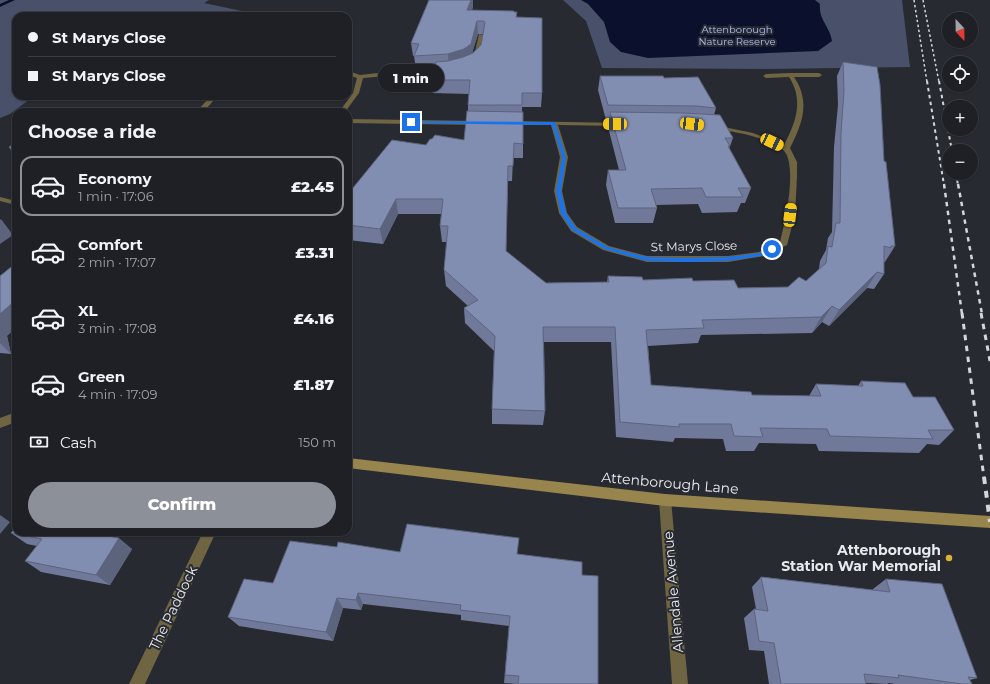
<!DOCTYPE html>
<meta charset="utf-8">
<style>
:root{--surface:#1e2025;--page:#26282d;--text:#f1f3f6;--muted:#a1a3a7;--line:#3c3e42;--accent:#8c9099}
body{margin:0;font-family:Montserrat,sans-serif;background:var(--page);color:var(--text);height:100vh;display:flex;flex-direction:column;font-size:15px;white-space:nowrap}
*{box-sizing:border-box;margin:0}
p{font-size:13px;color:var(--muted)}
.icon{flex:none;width:22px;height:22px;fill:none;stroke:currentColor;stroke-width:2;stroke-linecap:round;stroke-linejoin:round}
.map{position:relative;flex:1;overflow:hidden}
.details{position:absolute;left:12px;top:108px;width:340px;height:428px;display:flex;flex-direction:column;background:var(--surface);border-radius:12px;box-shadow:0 1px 3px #0004,0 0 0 1px var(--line)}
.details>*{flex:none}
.top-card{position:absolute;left:12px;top:12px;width:340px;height:88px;border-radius:12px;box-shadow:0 1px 3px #0004,0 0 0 1px var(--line);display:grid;align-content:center;height:88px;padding:0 16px;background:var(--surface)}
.needle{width:26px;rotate:158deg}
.tools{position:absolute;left:942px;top:12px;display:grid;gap:8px}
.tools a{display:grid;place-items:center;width:36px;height:36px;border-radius:50%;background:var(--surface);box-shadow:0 1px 3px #0004,0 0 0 1px var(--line);font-size:20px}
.end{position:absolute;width:18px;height:18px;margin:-9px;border:5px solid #1a73e8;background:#fff;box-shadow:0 0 0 2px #fff}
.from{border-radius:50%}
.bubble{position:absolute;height:28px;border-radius:14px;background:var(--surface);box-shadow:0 1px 3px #0004,0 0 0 1px var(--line);font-size:13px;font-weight:800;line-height:28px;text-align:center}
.car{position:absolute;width:12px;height:24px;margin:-12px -6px;border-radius:5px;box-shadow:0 0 3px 1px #0007;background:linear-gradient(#f5c518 24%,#345 0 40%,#f5c518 0 76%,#345 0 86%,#f5c518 0)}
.top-card b{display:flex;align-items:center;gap:14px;height:38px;font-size:15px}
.top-card b+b{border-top:1px solid var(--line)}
.top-card i{width:10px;height:10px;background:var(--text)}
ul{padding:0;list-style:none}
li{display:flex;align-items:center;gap:12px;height:60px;margin:0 8px 6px;padding:0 8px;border:2px solid transparent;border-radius:12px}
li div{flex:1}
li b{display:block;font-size:15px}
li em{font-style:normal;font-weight:800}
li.current{border-color:var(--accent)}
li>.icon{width:36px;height:36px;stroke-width:1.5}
h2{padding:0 16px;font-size:18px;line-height:48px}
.pay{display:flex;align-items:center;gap:10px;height:44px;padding:0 16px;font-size:15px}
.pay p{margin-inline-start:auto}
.primary-button{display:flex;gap:8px;margin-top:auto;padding:8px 16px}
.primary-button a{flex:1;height:46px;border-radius:24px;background:var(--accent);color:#fff;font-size:16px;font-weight:800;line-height:46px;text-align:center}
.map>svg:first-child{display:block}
</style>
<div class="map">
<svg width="990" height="684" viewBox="0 0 990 684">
<rect width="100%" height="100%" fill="#282a31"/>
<g fill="#48506a">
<polygon points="0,0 209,0 204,3 266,16 16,16 16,96 34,96 10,114 0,118"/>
<polygon points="563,0 902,0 910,67 768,69 602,68 586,21"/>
</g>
<path fill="#0b112d" d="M581 0H815L820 4C818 19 830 27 832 41L818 51 648 58 621 52 610 42 604 22 588 4Z"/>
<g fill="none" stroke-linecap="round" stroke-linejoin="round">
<polygon fill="#0b112d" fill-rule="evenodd" points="9,0 15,0 0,7 0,4"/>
<g fill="#706542" fill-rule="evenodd">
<polygon points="479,34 484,35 480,57 475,60 472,58 474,56"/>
<polygon points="447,70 449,71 449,73 387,76 363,78 359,93 345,112 339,112 353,93 357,78 348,75 348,71 360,75 387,72"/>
<path d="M790 73H819L822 75 819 77H794C811 102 802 124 790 148L797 162V176L795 215 787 245 764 256 728 262H647L603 250 571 231 559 213 554 191 560 157 551 125H510L507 123 510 121 624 123 625 124 622 126 558 125 568 157 562 191 567 213 577 227 609 246 647 256H728L759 252 780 242C785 224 799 161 782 149 766 137 733 131 714 129L711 127 714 125 753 133 784 145C796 122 804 100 789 77L766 78 763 76 766 74Z"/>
<polygon points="211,96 218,96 203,112 196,112"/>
<polygon points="348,119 478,121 481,123 478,125 348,123"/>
<polygon points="0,197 16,201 16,205 0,201"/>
<polygon points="16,412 16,422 0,428 0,418"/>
<polygon points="665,494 669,496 671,500 688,684 672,684 659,500 661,496"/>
<polygon points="203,532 216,532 145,684 129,684"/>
</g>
<polygon fill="#98854d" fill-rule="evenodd" points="348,458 665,494 990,516 990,528 665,506 348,468"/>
<g stroke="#d4d6da" stroke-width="1.5" stroke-dasharray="2.5 2.5" stroke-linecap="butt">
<polyline points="914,0 927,82"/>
<polyline points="923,0 939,82"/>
</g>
<g stroke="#d4d6da" stroke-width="2" stroke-dasharray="3.5 3.5" stroke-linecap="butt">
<polyline points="927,81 944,185"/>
<polyline points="939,81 952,151"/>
<polyline points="956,173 958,185"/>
</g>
<g stroke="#d4d6da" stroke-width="2.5" stroke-dasharray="4.5 4.5" stroke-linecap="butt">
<polyline points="944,184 962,314"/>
<polyline points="958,184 982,314"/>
</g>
<g stroke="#d4d6da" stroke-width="3" stroke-dasharray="5.5 5.5" stroke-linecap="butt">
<polyline points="962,313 984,478"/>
<polyline points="981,313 990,361"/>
</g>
<polyline stroke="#d4d6da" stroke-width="4" stroke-dasharray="7 7" stroke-linecap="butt" points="984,477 990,522"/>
</g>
<g fill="#707999" fill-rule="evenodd">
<path d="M429 0H473V7L472 10 514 12 517 17 542 93 541 107H522L523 144V158H513L512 181H508L506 251 546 283 607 282 608 276 643 280 693 281 738 288 788 287 806 281 819 269 820 261 826 250 828 238 832 232 834 147 838 105 837 76 843 62 884 161 895 246 885 262H884V274L874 289 867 288 829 326 822 322 812 333 701 335 698 343 648 346 651 385 752 395 809 396 816 384 858 386 861 381 913 397 954 430 939 445 927 444 919 453 819 451 816 444 759 443 754 451H726L723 439 675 438 673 442 616 437 611 342H544L545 411 543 425 492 424V409L494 351 465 323 464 308 468 306 446 286 444 270 447 242H442L440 226 442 214H398L383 244 348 240V194L426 145 464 140 468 111V105L469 94 432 93 431 80 434 68 416 69 414 56H413L411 43ZM478 34H483L481 45 472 53Z"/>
<polygon points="600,76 664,78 716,108 714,115 733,138 729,149 751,188 745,203 741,203 737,212 702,213 698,204 656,205 657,208 653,223 615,223 606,185 608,170 619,170 608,127 609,120 606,120 598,90"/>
<polygon points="16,143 16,158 9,147"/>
<polygon points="0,276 7,336 11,354 0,353"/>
<polygon points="16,532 113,532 110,536 132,549 110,585 41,572 25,561 37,546 27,544 11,533"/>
<polygon points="337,547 400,552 518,554 582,575 598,684 517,684 504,683 509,626 461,620 461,615 363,604 361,610 343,608 333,641 239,626 228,617 273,583"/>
<polygon points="761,577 873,590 873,589 886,579 977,678 970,680 972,684 895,684 889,683 887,684 866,683 866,684 769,684 764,651 749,650 744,618 754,609 756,609 752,587"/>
</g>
<g fill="#5b637d">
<polygon points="471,0 473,0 473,7 468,22 467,10"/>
<polygon points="477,21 478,34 471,57 449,68 448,54"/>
<polygon points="396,199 398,214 383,244 380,229"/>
<polygon points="1,219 13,235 0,244 0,220"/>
<polygon points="877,272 867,288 829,326 839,310"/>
<polygon points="16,300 16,328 7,336 11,354 0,343 0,314"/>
<polygon points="832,306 822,322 812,333 821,317"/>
<polygon points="0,515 10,522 0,534"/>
<polygon points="92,532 113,532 105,544 92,533"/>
<polygon points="119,538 132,549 110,585 96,575"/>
<polygon points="358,593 363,604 361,610 356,600"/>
<polygon points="337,598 343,608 333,641 326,632"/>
</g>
<g fill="#828db2" stroke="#5b637d">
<polygon points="429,0 471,0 467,10 514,11 514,12 517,12 516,17 542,18 542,93 522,93 522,105 468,105 470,80 431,80 436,62 448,61 463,57 473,53 481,45 485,23 484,21 477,21 471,44 464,49 448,54 414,56 419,44 411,43"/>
<polygon points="843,62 877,67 880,85 884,161 886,162 895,246 891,246 891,248 884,246 884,274 877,272 839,310 832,306 821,317 702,320 704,328 646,330 651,385 751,392 752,395 821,396 816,384 863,386 861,381 905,383 913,397 935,397 954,430 928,430 933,439 830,436 827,429 760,428 763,437 734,436 731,424 679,424 679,427 620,422 615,327 543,327 545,411 492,409 495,336 464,308 478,300 444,270 448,226 440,226 443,199 396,199 380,229 348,225 348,194 392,140 426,145 430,139 432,139 435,135 464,140 467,111 523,112 523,144 514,143 513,166 508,166 506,251 546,283 609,282 608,276 642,277 643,280 692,278 693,281 734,280 738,288 788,287 799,277 806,281 826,263 828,246 832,247 836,223 840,223 841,133 844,91"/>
<polygon points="600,76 663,76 664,78 698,77 716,108 696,106 608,105"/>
<polygon points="83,108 102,112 75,112"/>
<polygon points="610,112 684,113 720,115 733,138 725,138 730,146 728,146 751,188 738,188 743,197 706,197 702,188 651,189 657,208 618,208 608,170 626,170"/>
<polygon points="16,143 16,151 9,147"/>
<polygon points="16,263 16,300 0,314 0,276"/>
<polygon points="407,524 519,538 517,554 582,562 582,575 598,576 598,684 518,684 519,676 505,675 510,616 460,610 461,605 358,593 356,600 337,598 326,632 228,617 244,579 273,583 290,541 337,547 338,542 400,552"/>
<polygon points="16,527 16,532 92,532 92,533 119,538 96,575 25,561 42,539 11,533"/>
<polygon points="761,577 890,592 886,579 942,584 977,678 968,677 972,684 962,684 898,675 899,678 864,674 866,684 781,684 774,643 759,641 754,609 768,611"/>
</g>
<polygon fill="#1a73e8" points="411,121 555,122 566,157 561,191 566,213 576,228 608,247 647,257 686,258 728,257 760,253 772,247 775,249 761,256 728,261 686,262 647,261 604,249 572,230 561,214 556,191 562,157 552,125 410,123"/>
<circle fill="#d9b334" stroke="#282a31" stroke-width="1.5" cx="949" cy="558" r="4"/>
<g text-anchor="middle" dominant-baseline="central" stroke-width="4" stroke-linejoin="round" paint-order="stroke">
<g font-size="10" fill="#aebffa" stroke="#282a31">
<text x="737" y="29">Attenborough<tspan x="737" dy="12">Nature Reserve</tspan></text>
</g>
<g font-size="12" fill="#e8eaee" stroke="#282a31">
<text transform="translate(694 246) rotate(-1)">St Marys Close</text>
</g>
<g font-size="14" fill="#e8eaee" stroke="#282a31">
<text transform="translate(670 483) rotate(5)">Attenborough Lane</text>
<text transform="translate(673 592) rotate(-95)">Allendale Avenue</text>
<text transform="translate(173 608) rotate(-64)">The Paddock</text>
</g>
<g font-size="14" font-weight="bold" fill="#e8eaee" stroke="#282a31" text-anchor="end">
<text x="941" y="550">Attenborough<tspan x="941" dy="16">Station War Memorial</tspan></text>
</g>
</g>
</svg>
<div class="tools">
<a><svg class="needle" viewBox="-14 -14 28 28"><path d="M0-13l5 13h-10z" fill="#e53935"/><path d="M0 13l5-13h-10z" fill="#a1a3a7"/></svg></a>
<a><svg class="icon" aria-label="locate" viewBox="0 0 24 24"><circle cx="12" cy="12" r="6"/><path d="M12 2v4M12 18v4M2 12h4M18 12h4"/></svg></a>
<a>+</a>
<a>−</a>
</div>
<i class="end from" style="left:772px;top:249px"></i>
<i class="end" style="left:411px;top:122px"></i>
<div class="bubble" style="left:378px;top:64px;width:66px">1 min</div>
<i class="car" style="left:615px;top:124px;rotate:270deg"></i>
<i class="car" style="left:692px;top:124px;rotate:97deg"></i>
<i class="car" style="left:772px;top:142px;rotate:115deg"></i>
<i class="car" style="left:790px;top:215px;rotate:7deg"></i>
<div class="top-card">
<b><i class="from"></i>St Marys Close</b>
<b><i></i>St Marys Close</b>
</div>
<section class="details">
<h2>Choose a ride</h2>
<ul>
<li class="current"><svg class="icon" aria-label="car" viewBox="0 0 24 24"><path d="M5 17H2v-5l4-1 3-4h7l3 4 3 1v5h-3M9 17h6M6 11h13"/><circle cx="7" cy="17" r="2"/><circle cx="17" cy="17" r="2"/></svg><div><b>Economy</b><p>1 min · 17:06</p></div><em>£2.45</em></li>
<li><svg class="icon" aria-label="car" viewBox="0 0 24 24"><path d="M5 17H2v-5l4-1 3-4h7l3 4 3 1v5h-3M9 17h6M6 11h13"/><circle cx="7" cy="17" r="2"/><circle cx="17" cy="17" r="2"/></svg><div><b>Comfort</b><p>2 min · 17:07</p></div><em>£3.31</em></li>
<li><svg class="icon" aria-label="car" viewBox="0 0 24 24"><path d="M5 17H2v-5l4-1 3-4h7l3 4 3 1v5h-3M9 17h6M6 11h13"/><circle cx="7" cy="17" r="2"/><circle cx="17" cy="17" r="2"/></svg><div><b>XL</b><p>3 min · 17:08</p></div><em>£4.16</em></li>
<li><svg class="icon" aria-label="car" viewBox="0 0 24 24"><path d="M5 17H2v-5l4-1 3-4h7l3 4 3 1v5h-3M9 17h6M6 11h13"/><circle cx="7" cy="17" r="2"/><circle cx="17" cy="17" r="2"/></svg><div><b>Green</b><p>4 min · 17:09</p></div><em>£1.87</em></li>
</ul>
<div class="pay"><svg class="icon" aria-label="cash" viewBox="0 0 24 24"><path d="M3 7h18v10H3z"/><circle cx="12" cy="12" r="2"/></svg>Cash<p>150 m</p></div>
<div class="primary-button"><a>Confirm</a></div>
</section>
</div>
